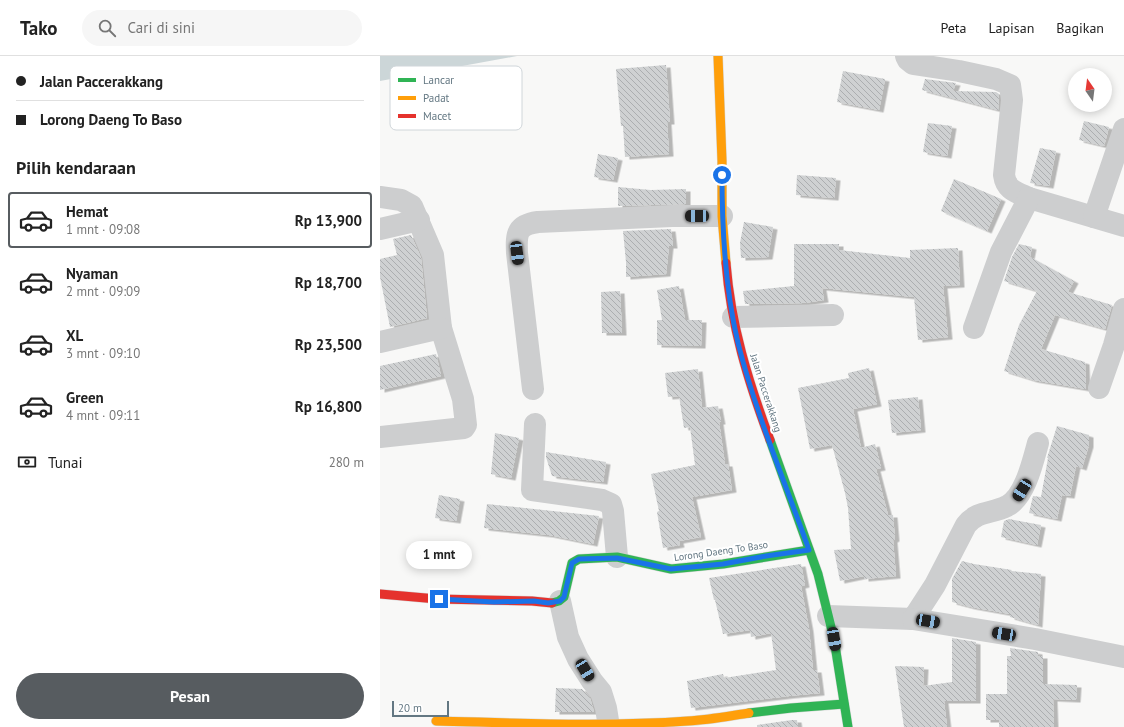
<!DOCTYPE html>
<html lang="id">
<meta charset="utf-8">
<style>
:root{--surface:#fff;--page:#f6f6f6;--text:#222;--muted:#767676;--line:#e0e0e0;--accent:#575c60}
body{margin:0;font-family:"PT Sans",sans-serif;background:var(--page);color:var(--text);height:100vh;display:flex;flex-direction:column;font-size:15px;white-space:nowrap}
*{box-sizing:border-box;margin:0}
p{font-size:13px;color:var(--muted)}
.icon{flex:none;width:22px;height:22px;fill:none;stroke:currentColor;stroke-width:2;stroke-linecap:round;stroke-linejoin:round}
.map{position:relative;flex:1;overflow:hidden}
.details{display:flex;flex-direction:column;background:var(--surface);width:380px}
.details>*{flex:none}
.guide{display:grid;align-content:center;height:88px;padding:0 16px;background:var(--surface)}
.needle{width:26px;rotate:346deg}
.tools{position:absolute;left:688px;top:12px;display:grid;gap:8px}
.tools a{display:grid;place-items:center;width:44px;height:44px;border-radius:50%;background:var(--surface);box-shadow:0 2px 10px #0003;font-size:20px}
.scale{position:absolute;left:12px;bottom:10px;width:57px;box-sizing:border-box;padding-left:4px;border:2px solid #637782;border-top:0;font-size:11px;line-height:14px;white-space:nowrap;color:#637782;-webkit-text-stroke:3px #fff;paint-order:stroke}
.end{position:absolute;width:18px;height:18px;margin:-9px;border:5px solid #1a73e8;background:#fff;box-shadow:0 0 0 2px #fff}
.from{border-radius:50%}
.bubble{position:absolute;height:28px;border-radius:14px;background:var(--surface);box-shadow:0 2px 10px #0003;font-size:13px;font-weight:800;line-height:28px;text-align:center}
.car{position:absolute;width:12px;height:24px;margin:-12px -6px;border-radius:5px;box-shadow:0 0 3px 1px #0007;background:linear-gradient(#222 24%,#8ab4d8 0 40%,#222 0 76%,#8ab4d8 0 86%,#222 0)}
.guide b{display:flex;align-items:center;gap:14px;height:38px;font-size:15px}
.guide b+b{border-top:1px solid var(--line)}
.guide i{width:10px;height:10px;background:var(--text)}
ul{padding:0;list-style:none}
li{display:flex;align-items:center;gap:12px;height:56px;margin:0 8px 6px;padding:0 8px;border:2px solid transparent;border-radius:4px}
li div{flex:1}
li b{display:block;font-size:15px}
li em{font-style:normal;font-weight:800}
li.current{border-color:var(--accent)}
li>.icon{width:36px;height:36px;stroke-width:1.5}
h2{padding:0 16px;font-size:18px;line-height:48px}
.pay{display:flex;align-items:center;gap:10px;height:44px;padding:0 16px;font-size:15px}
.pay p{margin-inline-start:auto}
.button{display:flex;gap:8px;margin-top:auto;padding:8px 16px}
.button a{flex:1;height:46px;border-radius:24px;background:var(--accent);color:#fff;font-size:16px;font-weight:800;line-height:46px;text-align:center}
header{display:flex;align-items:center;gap:24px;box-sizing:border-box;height:56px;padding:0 20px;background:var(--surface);border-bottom:1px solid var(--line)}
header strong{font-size:19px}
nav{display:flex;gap:22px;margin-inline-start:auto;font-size:14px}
.search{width:280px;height:36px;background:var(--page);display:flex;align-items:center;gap:10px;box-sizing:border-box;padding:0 14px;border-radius:22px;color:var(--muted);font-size:15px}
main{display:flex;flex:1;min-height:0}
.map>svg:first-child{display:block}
</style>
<header>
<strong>Tako</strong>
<div class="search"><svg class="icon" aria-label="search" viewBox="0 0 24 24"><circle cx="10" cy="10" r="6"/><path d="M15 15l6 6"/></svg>Cari di sini</div>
<nav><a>Peta</a><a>Lapisan</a><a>Bagikan</a></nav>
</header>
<main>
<section class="details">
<div class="guide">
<b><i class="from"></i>Jalan Paccerakkang</b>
<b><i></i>Lorong Daeng To Baso</b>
</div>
<h2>Pilih kendaraan</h2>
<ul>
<li class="current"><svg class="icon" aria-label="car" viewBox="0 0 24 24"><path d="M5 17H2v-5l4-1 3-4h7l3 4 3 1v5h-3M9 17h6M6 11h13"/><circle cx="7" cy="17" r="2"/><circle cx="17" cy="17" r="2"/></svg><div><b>Hemat</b><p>1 mnt · 09:08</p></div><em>Rp 13,900</em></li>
<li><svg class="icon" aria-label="car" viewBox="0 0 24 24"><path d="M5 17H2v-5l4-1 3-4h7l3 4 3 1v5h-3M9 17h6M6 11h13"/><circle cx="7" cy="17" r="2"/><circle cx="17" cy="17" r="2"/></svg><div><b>Nyaman</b><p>2 mnt · 09:09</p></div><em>Rp 18,700</em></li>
<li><svg class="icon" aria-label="car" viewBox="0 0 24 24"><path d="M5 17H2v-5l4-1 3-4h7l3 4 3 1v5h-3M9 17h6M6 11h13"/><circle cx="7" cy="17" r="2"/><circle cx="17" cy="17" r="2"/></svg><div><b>XL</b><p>3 mnt · 09:10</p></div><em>Rp 23,500</em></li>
<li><svg class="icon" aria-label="car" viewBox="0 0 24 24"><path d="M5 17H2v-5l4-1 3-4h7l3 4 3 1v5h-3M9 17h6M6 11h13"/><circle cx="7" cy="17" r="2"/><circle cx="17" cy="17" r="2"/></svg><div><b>Green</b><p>4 mnt · 09:11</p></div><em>Rp 16,800</em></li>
</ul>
<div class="pay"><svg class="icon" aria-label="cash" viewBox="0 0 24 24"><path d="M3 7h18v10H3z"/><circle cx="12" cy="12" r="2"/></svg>Tunai<p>280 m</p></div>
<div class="button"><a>Pesan</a></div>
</section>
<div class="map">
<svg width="744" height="671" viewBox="0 0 744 671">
<defs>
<pattern id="building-back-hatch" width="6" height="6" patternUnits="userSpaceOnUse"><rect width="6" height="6" fill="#cfd1d2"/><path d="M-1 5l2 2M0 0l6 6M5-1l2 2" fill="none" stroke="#acaeb0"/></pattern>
<filter id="shadow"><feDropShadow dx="4.5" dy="2.5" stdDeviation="0" flood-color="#0004"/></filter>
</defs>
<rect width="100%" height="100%" fill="#f8f8f7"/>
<polygon fill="#ccd6d8" points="0,0 137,0 0,25"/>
<g fill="url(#building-back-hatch)" filter="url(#shadow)">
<polygon points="286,9 290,66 287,66 289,98 245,101 243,70 241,70 236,13"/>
<polygon points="463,15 505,23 499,54 457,46"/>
<polygon points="545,23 576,27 573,35 616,36 619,38 618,54 542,34"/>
<polygon points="704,65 729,71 724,90 699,84"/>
<polygon points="548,67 572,70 567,100 543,96"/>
<polygon points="660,92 676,95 669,130 650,127"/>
<polygon points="218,98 238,102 233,124 214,121"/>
<polygon points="417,119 456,122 454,142 416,139"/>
<polygon points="574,123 621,143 607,175 561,155"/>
<polygon points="238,131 271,134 306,133 306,148 238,150"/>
<polygon points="364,166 393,171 388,201 361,202 360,187"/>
<polygon points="291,173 293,190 289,190 286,218 246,221 246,206 243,175"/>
<polygon points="31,179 41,202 47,262 10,271 0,221 0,203 17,199 13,183"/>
<polygon points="414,188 459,188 459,194 530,202 530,194 578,192 580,229 563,230 568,281 538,284 534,241 442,232 444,244 424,247 365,248 363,235 414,230"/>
<polygon points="639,188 652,191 650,201 694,225 688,236 732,249 725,273 675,259 661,293 705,306 706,333 653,324 624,315 639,269 657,235 624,225 632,201"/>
<polygon points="299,230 305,264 322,264 321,290 277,289 277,264 282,264 277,234"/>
<polygon points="240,235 242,277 222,277 221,236"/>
<polygon points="56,298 61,320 0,334 0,310"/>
<polygon points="489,312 497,348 473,353 481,392 495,388 501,412 496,413 508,459 513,459 515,483 513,484 516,520 484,523 484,520 460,525 454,494 471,493 468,452 465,437 452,389 430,393 418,332 469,322 468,317"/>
<polygon points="318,313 322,352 338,350 341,366 339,366 345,408 348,408 352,434 312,441 321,481 299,485 300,489 283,492 277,456 279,455 271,418 315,409 310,371 304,372 299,340 288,341 285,317"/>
<polygon points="538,341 541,374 512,377 508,344"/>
<polygon points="677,370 709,379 709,389 702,412 696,410 690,440 682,439 677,463 649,457 653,440 661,441 668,402 667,402"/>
<polygon points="115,377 139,382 131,422 111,418"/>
<polygon points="166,396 226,406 223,426 172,420 166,401"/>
<polygon points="59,439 80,443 76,465 55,462"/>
<polygon points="107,448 219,460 213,488 169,479 104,472"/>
<polygon points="629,463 661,469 657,489 621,481 624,465"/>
<polygon points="582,505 594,508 632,514 631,515 661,518 658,569 630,561 630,558 591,551 572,546 572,523"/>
<polygon points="421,508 425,529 421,530 429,573 433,614 437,614 440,637 409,640 311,652 307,625 343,618 344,622 396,614 391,577 371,581 370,574 343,578 335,544 334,544 329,522"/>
<polygon points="572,582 596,586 596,645 564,645 567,671 524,671 515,610 544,611 543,630 572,626"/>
<polygon points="630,592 658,596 658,600 663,600 663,628 697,629 696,644 673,643 674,671 619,671 619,664 606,664 606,638 627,638 627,600 631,600"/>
<polygon points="176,632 202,633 210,642 214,656 175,656"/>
<polygon points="412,664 417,664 418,671 377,671 377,669"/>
</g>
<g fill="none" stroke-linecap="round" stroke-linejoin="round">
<g stroke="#d5d6d6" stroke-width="10">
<g id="fast">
<polyline points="390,384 438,518 454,583 468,671"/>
<polyline points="172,547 179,545 184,541 192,507 199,503 237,501 291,513 343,508 429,494"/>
<polyline points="369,657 411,652 464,648"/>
</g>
</g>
<g stroke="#d5d6d6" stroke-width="10">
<g id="slow">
<polyline points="338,0 342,105 342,160 346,207"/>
<path d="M56 665C140 667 225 671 308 665 329 664 349 660 369 657"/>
</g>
</g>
<g stroke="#d5d6d6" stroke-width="10">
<g id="jam">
<path d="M346 207C351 270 368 325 390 384"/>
<polyline points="0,538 57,543 152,545 172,547"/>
</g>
</g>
<g stroke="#cdcecf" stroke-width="22">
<path d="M526 0 528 4 533 8 579 15 616 23 630 29 632 44 624 119C626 134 636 136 649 142L744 170"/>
<polyline points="0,141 21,144 32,150 53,199 61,272 83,343 86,369 84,372 0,381"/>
<polyline points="714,161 744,73"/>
<polyline points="0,173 39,164"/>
<polyline points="353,261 453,259"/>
<polyline points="594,272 621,196 649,142"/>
<polyline points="0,286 61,272"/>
<polyline points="719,332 734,289 744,253"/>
<path d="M153 333 137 197C136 177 137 169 158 166L292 160H342"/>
<polyline points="155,368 152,434 222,444 231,448 233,455 237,501"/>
<polyline points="180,545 188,581 198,603 212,625 221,636 226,652 229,671"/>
<path d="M448 560 533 563 555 529 586 469C598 454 612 458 627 450 645 441 653 405 658 387"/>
<polyline points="533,563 655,583 744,601"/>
</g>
<use href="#fast" stroke="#30b455" stroke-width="9"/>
<use href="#slow" stroke="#ff9f0a" stroke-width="9"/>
<use href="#jam" stroke="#e5322d" stroke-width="9"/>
</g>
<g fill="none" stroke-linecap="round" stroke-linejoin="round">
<path stroke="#1a73e8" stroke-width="5" d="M59 543 114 546 154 545 168 547 180 545 184 541 192 507 199 503 237 502 291 513 343 508 386 500 429 494C405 426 376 358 358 287 345 233 342 174 342 119"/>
</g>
<g text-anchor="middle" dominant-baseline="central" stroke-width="4" stroke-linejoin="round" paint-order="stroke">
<g font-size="10" fill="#637782" stroke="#fff">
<text transform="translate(386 337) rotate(72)">Jalan Paccerakkang</text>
<text transform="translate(341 495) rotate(-8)">Lorong Daeng To Baso</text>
</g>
</g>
<rect x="10" y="10" width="132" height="64" rx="6" fill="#fff" stroke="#d0d6da" stroke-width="1"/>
<rect x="18" y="22" width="18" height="4" fill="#30b455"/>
<rect x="18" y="40" width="18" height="4" fill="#ff9f0a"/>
<rect x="18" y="58" width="18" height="4" fill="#e5322d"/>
<g font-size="11" fill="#637782">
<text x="43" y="28">Lancar</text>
<text x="43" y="46">Padat</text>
<text x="43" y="64">Macet</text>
</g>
</svg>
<div class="tools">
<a><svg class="needle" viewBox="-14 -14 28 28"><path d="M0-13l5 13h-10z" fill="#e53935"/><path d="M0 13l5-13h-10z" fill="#767676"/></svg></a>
</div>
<div class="scale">20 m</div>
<i class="end from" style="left:342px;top:119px"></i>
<i class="end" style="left:59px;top:543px"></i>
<div class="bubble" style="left:26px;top:485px;width:66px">1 mnt</div>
<i class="car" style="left:317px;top:160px;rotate:270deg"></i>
<i class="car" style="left:137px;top:197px;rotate:173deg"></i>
<i class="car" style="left:642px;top:434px;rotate:212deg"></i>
<i class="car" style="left:548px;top:565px;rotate:100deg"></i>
<i class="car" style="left:624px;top:578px;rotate:279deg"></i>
<i class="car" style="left:454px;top:583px;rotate:170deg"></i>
<i class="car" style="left:205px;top:614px;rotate:149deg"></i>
</div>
</main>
